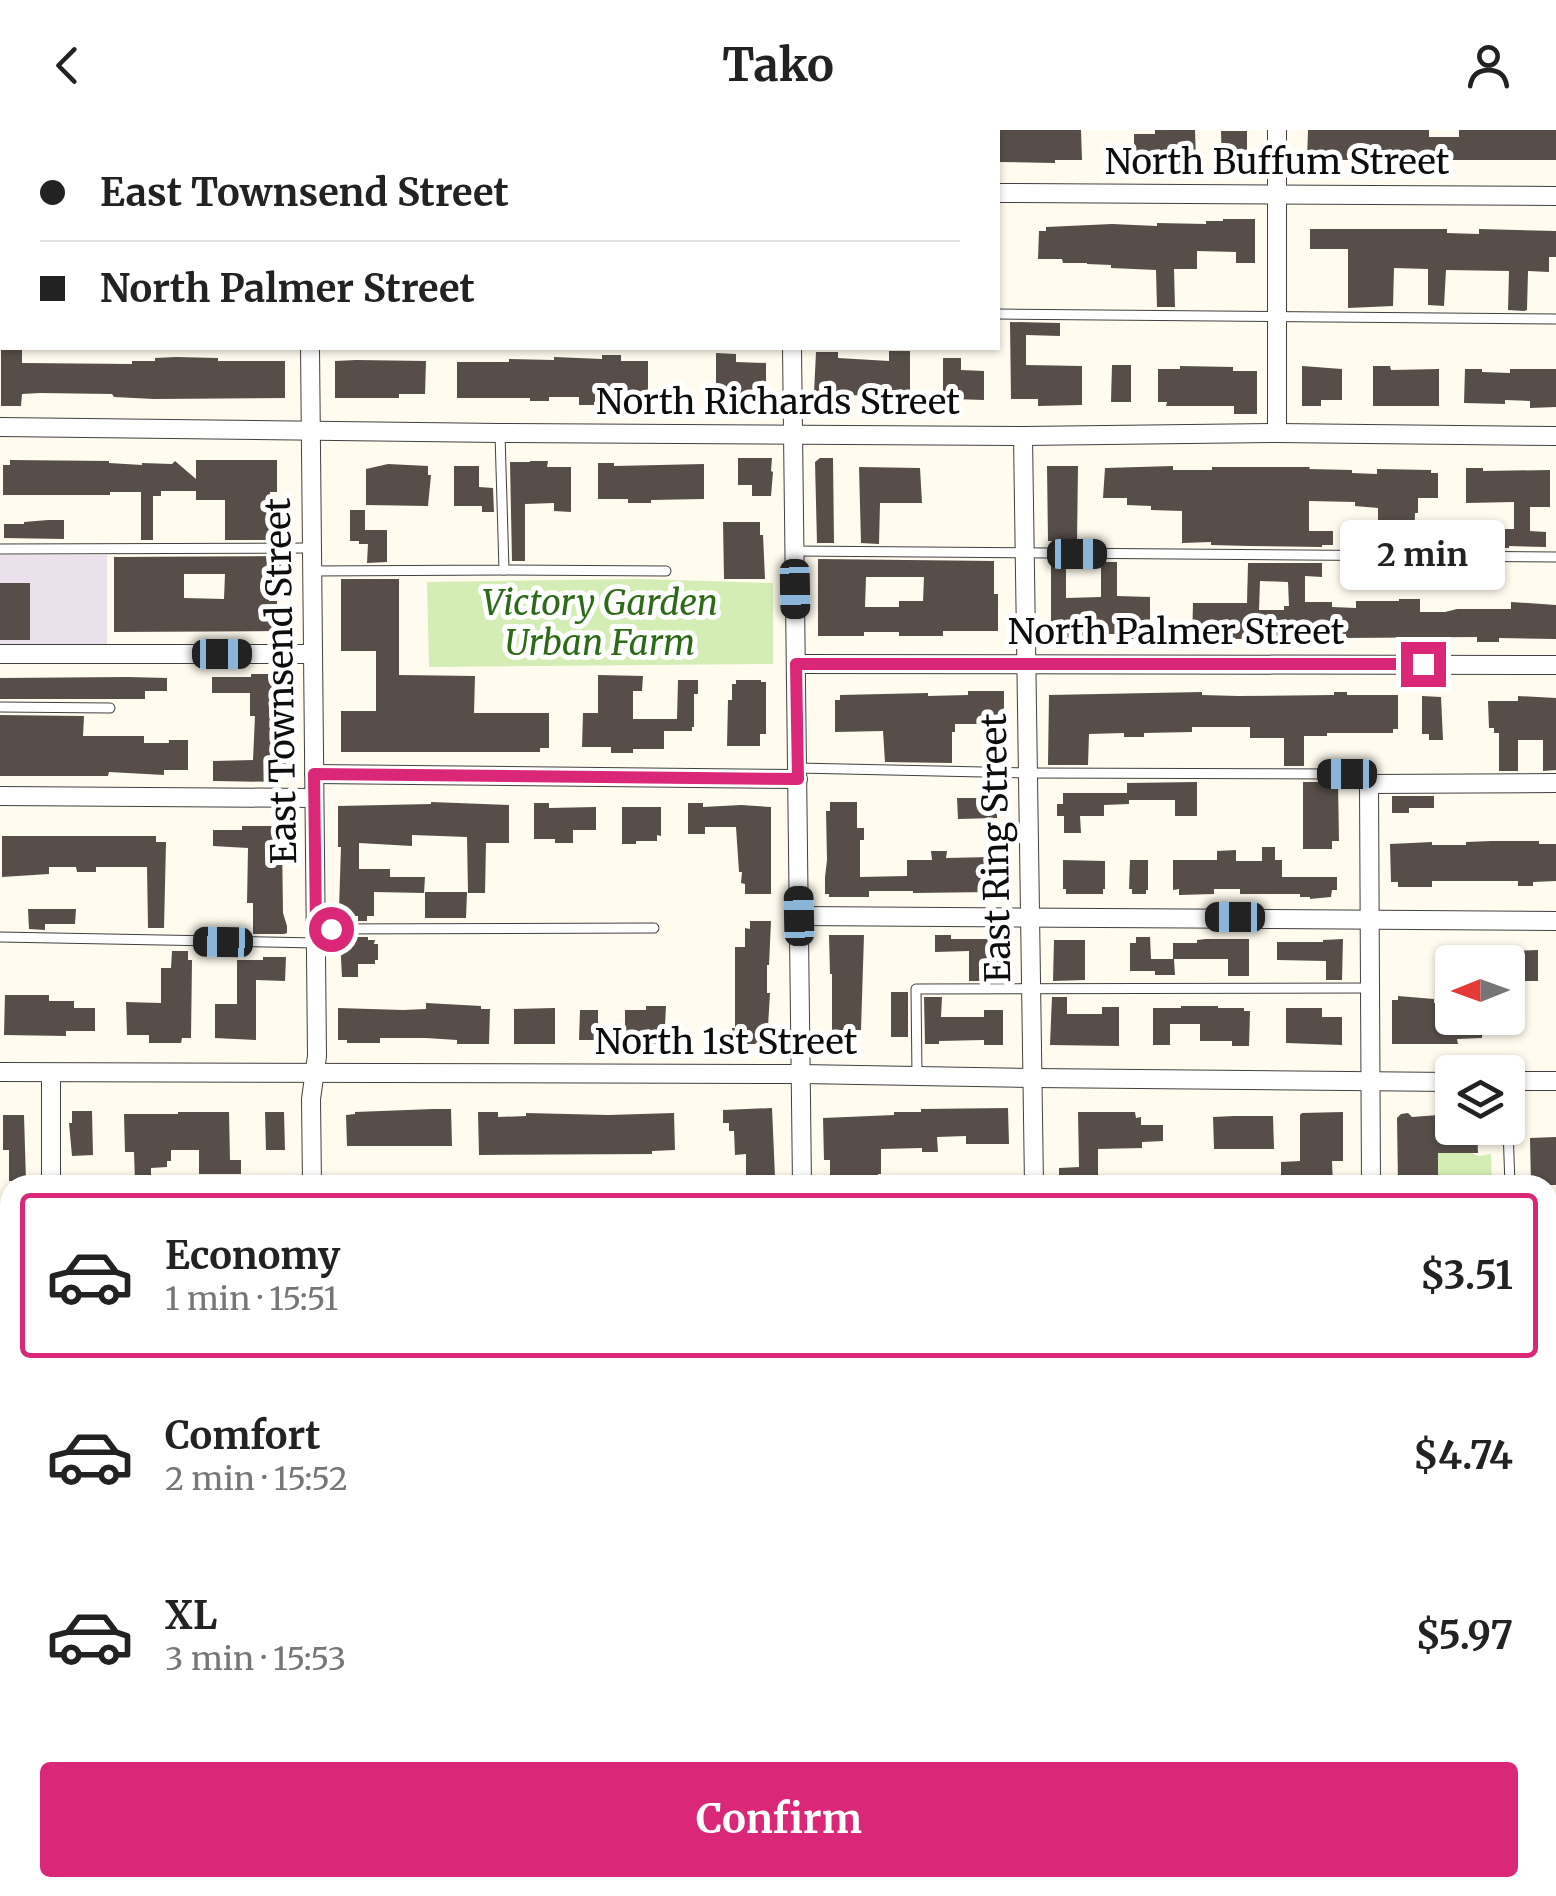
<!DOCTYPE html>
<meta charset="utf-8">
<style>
:root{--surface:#fff;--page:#f2f2f2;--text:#222;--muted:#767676;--line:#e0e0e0;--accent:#db2777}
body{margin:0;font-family:Merriweather,serif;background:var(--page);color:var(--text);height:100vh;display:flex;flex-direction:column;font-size:38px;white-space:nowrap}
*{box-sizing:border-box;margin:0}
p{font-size:32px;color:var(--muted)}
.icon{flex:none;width:55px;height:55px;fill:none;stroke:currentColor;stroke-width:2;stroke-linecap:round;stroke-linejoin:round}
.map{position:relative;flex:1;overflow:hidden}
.details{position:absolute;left:0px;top:1045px;width:1558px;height:722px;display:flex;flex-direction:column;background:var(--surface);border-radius:30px 30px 0 0;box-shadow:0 2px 8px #0004}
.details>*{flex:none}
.top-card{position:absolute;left:0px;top:0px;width:1000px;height:220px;box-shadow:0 2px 8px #0004;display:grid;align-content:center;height:220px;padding:0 40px;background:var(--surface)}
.needle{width:65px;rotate:269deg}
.tools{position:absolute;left:1435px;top:815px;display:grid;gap:20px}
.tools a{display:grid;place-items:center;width:90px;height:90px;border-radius:10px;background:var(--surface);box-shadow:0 2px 8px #0004;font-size:50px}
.end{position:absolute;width:45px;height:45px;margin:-22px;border:12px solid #db2777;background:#fff;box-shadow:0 0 0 5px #fff}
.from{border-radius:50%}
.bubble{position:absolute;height:70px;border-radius:10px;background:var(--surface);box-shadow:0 2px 8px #0004;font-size:32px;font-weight:700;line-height:70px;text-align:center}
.car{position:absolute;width:30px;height:60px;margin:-30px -15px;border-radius:12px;box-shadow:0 0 8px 2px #0007;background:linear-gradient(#222 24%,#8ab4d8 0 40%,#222 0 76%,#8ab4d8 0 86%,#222 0)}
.top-card b{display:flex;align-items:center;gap:35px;height:95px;font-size:38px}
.top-card b+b{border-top:2px solid var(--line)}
.top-card i{width:25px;height:25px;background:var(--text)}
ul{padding:18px 0 0;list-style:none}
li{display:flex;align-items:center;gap:30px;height:165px;margin:0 20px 15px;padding:0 20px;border:5px solid transparent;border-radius:10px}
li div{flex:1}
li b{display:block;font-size:38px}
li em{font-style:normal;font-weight:700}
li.active{border-color:var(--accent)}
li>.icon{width:90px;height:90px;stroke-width:1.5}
.primary-button{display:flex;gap:20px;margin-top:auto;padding:20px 40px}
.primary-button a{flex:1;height:115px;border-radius:10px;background:var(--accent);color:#fff;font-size:40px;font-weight:700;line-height:115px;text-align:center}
header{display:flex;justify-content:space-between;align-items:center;height:130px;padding:0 40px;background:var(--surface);font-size:45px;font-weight:700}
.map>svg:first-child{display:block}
</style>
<header><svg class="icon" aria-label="back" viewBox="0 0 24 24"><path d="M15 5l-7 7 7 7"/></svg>Tako<svg class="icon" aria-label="person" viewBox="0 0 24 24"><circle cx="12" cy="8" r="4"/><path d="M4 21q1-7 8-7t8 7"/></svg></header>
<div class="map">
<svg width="1556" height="1766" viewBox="0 0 1556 1766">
<rect width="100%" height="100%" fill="#fffbee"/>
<polygon fill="#ebe1ed" points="0,425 107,425 107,516 0,515"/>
<g fill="#d4edb4">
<polygon points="641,449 773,453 773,534 429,537 427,452"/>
<polygon points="1438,1023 1471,1023 1479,1026 1491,1024 1492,1055 1438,1055"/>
<polygon points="1051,1758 1186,1758 1165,1766 1051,1766"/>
</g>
<g fill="#574e49" fill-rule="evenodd">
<polygon points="998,0 1081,0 1082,30 1055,30 1055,33 998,32"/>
<polygon points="1155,0 1195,0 1196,31 1190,31 1190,35 1177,36 1177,31 1134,32 1134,4 1155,4"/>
<polygon points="1308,0 1429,0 1429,7 1459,7 1459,0 1556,0 1556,30 1307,30"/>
<polygon points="1221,1 1247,1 1247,24 1251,24 1251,39 1222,40"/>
<polygon points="1223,89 1255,89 1255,133 1236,133 1236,122 1197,121 1197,139 1174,139 1175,177 1157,177 1156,140 1111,138 1111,135 1087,134 1087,133 1063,133 1062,129 1038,129 1039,101 1046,101 1046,97 1112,94 1157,96 1157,93 1206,94 1206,91 1223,91"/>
<polygon points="1310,99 1447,99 1447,103 1479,104 1479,99 1556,101 1556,127 1549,127 1549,142 1528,141 1527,180 1524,181 1508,180 1509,141 1446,140 1444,176 1428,175 1428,139 1394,138 1393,176 1348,178 1348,119 1310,119"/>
<polygon points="1010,192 1060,193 1060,206 1026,205 1026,235 1082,236 1082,275 1038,276 1038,269 1011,269"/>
<polygon points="1,218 22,218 22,233 132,234 132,231 155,231 155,228 176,227 218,228 218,231 285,231 285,268 154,269 114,267 112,264 40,263 22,264 21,276 1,276"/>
<polygon points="889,221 910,221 910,266 838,265 838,270 816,270 816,263 814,263 816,222 838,222 838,228 889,231"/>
<polygon points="716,223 736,224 736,232 766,233 766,267 716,268"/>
<polygon points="602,225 621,225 621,231 648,231 648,266 639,266 639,270 621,270 621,272 594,272 594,275 579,275 579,267 549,267 549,271 530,271 530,268 457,268 457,232 509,232 509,229 554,230 554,227 602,229"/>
<polygon points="943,228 961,228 961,240 984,241 984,270 953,269 953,265 943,265"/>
<polygon points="356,230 426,231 425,264 399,264 399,268 335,268 335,231"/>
<polygon points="1112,235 1131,235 1131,272 1111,272"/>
<polygon points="1180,236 1233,237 1233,241 1257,241 1257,284 1234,284 1234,276 1166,276 1167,272 1158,272 1158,239 1180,239"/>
<polygon points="1302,236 1342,239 1342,270 1321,270 1321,276 1302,276"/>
<polygon points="1373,236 1390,236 1391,240 1439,239 1439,276 1373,276"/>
<polygon points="1465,239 1482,239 1482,242 1510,243 1510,239 1556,239 1556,277 1530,278 1530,271 1505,270 1505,274 1464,273"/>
<polygon points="738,328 772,328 771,341 773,342 771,366 752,366 752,355 738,355"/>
<polygon points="820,328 833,328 834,413 817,413 815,332"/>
<polygon points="10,330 109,331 109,333 142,335 142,333 172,334 175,331 196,349 196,330 277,330 277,362 270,362 269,391 276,391 275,401 282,401 282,410 225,410 225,370 196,370 196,361 161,361 161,366 153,366 153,410 141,410 141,362 110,362 110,365 3,365 3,335 10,335"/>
<polygon points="530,331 548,331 547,337 571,337 571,382 554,381 554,373 525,374 525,431 512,431 510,332 530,332"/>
<polygon points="598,333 614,333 614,336 704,334 704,369 651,370 651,373 628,373 628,369 598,369"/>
<polygon points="388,334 428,336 428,345 431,345 428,376 366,375 366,339"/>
<polygon points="454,336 479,336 479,357 493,358 494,382 482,382 482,376 454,376"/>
<polygon points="1047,336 1078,336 1077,412 1067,412 1067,415 1052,415 1052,411 1048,411"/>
<polygon points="1173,336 1173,340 1212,340 1212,337 1310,337 1309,339 1352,340 1352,343 1377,344 1377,339 1431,340 1431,343 1438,343 1438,368 1418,368 1418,383 1415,383 1414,416 1378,415 1378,378 1355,376 1355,372 1309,371 1309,401 1333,401 1333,415 1322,415 1322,417 1249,416 1211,415 1211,412 1182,413 1182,381 1151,380 1151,376 1127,375 1127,368 1103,368 1105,338"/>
<polygon points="859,337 920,338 922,373 880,373 879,414 861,413"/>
<polygon points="1466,338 1483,338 1483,341 1550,340 1550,377 1530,377 1530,401 1546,402 1546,417 1509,416 1509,418 1493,418 1493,399 1514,399 1514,372 1466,373"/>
<polygon points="350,380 365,380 365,400 387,400 387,432 367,433 368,414 359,414 359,411 350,411"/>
<polygon points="48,390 64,390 64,409 4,408 4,394 24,394 24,392"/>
<polygon points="723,392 760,392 760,405 763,405 765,449 724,449"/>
<path d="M281 426V436H276V445H269V471H277V501L114 502V427ZM184 444H225L224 469 184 468Z"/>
<path d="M818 429 994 431V464H998V501H943V506H899V502H864V506H818ZM866 447H924L923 471H899V477H865Z"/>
<polygon points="1051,431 1066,431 1066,468 1101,467 1101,432 1117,432 1117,466 1150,467 1150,509 1130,509 1131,504 1093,504 1093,508 1051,508"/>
<path d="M1248 433H1322V447L1305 446V472H1332V477L1356 478V471H1399V469H1420V482H1445L1457 479H1511V472L1556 475V509L1499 508V512H1477V507L1346 508V504L1325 503H1303V509H1211V512L1192 511 1193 473H1247ZM1260 451 1288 452 1289 476H1284V480H1259Z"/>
<polygon points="341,449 399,449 399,545 475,546 474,583 549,583 549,618 540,618 540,622 341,622 341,581 376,581 376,521 341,521"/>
<rect x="0" y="453" width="30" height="57"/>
<polygon points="251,544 280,544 280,553 285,553 285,569 290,569 291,591 291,608 286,608 286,642 280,642 280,652 213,651 213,631 253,630 255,586 250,586 250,563 212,563 212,547 251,547"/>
<polygon points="598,545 643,546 642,561 633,561 633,589 677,589 678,550 698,550 698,564 694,564 694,597 692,597 692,601 664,601 664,619 633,619 633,623 611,623 611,617 582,617 583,583 598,583"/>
<polygon points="128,547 167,548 167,561 145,561 145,569 0,569 0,548"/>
<polygon points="736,550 761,550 761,552 766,552 766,604 760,604 760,616 727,616 728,570 732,570 732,554 736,554"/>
<polygon points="968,561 1004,561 1004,584 991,585 991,594 955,594 955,602 952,602 952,633 885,632 883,601 835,602 835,570 840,570 840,565 928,563 928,566 968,565"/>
<polygon points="1202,562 1202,565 1238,566 1334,565 1334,562 1347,562 1347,565 1398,565 1398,599 1393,599 1393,603 1327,603 1327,606 1304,606 1304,636 1284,636 1284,608 1250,608 1250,597 1192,597 1192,602 1144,603 1144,607 1124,607 1124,603 1089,604 1088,635 1048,635 1049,565"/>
<polygon points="1422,566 1441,567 1443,610 1429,610 1429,604 1422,604"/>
<polygon points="1518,566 1556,568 1556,640 1543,641 1543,610 1518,610 1518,641 1499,641 1499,603 1494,603 1494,598 1489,598 1488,571 1518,571"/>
<polygon points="0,585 84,586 83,606 144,606 144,613 169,613 169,610 188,610 188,640 164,640 164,645 109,642 108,646 0,646"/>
<polygon points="1197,652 1197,686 1175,686 1175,670 1129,670 1129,674 1104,675 1104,686 1080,686 1081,703 1064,703 1064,686 1057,686 1057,674 1063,674 1063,663 1127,663 1127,653"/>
<polygon points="1303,652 1338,652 1339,711 1332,711 1332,719 1303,719"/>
<polygon points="1392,666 1434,666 1434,678 1409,678 1409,683 1392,683"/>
<polygon points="957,668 991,668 991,670 997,670 997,688 958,689"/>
<polygon points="431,672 509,675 509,713 486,713 485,763 468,763 467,707 412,705 412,716 359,713 359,739 390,739 390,747 425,747 424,763 374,762 374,786 367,786 367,791 358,791 358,786 344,786 344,779 339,779 341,717 338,717 338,676 431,674"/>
<polygon points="830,672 857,672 857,698 864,698 864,710 860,710 860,747 907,746 907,730 932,730 931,721 947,721 946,728 992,727 992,762 913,763 913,761 869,761 869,767 829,767 829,764 825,764 825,747 827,730 826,681 830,681"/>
<polygon points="534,673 549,673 549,678 596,677 596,700 573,700 573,713 555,713 555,709 534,709"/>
<polygon points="688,673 703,673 703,677 741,675 771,677 771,764 745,764 745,754 741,753 742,742 739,742 736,697 705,697 705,704 688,704"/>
<polygon points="622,677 661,677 661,706 657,705 657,711 636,711 636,714 622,714"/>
<polygon points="242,696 276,696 275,708 282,708 283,783 287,796 287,803 284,804 253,804 253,773 247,773 248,718 213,716 213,700 242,700"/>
<polygon points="2,706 156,706 156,712 166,712 164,798 148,798 147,737 96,737 96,742 77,742 76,737 49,737 49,744 2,747"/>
<polygon points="1492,711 1539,711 1539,714 1556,714 1556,751 1533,752 1533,756 1518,756 1518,751 1432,751 1432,757 1398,757 1398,752 1391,752 1390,714 1432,712 1432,715 1466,715 1466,712"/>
<polygon points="1262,717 1275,717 1275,730 1282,730 1282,747 1337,747 1337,760 1332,760 1331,767 1310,769 1310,767 1300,767 1300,764 1240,764 1240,759 1214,759 1214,764 1179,765 1179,759 1173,760 1173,730 1217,730 1217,721 1236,720 1236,731 1262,731"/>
<polygon points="1063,730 1105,731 1105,759 1103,759 1103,764 1066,764 1066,759 1063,759"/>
<polygon points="1130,730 1148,730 1148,760 1146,760 1146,764 1132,764 1132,759 1129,759"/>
<polygon points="425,762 467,762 466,788 425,788"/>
<polygon points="28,779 76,779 75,794 45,794 45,800 29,799"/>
<polygon points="750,791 771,791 769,835 767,835 767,863 770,863 767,914 744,914 744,910 732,910 732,898 735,898 735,817 745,817 745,798 750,799"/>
<polygon points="829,805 864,805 861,900 832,900 832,844 830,844"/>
<polygon points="935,805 951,805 951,809 999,809 1001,851 969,851 969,821 935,822"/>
<polygon points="356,807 368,807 368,810 375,810 374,814 378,814 378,830 375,830 375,834 358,834 358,847 342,847 340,810 355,810"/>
<polygon points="1136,807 1150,807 1151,829 1173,829 1173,813 1197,813 1197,810 1206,809 1249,809 1249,846 1228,846 1228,829 1174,829 1175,845 1155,845 1155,841 1130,841 1130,813 1136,813"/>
<polygon points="1343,809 1342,850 1326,850 1326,831 1277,830 1277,812 1323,812 1323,810"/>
<polygon points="1054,810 1085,810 1085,850 1053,851"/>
<polygon points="1538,820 1538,851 1508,851 1508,821"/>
<polygon points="172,821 188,821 188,830 192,830 191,908 182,908 181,913 149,913 149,905 127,905 126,872 161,873 161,838 171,838"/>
<polygon points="263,827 286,827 285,851 256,850 256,910 215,908 215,874 237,874 237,830 263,830"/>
<rect x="891" y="862" width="17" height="45"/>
<polygon points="5,865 49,865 49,871 74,871 74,878 95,878 95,901 66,901 66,906 4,905"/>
<polygon points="1398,866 1434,869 1434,873 1452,873 1452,888 1483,888 1482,908 1457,909 1458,914 1392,914 1392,870 1398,870"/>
<polygon points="924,867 942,867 941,887 984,887 984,880 1003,880 1003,915 984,915 984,910 939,911 939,914 925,914"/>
<polygon points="1052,867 1067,867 1067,884 1102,884 1102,877 1119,877 1119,916 1050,915"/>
<polygon points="426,873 481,876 481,879 490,879 489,914 457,914 457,910 426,908 380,908 380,913 347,913 347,910 338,910 338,878 403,880 426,879"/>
<polygon points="646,876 666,876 664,914 625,914 625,880 646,880"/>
<polygon points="1181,876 1218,876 1218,878 1244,878 1244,881 1250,881 1249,916 1232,916 1232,911 1200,911 1200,894 1170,894 1170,915 1153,915 1153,878 1181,878"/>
<polygon points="555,878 555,914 514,914 514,879"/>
<polygon points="1286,878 1322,878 1322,887 1342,887 1342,915 1286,913"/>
<polygon points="580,880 598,880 598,910 579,910"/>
<polygon points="772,978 775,1047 771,1047 771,1053 746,1053 746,1024 735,1025 734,1001 729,1001 729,993 723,993 723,980"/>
<polygon points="1008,978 1009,1014 966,1014 966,1006 937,1007 938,1022 922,1022 922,1018 881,1019 881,1044 878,1044 878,1054 830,1055 830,1030 824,1030 823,988 894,985 894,982 921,982 921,979"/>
<polygon points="433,979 451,979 452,1016 347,1016 346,985 355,984 355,982"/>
<polygon points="72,981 92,981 93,1025 72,1026 69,993 72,993"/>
<polygon points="178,982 229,982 230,1030 241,1030 241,1044 199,1044 199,1020 171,1020 171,1031 167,1031 167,1037 151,1038 151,1051 135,1051 134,1022 125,1022 124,984 178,984"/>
<polygon points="265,982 284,982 285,1020 266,1020"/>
<polygon points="478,982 498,982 498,987 526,986 526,983 608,985 674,983 675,1020 652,1021 652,1024 479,1025"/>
<polygon points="1078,982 1135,982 1136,988 1141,987 1141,995 1163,995 1163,1011 1142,1012 1142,1018 1098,1019 1098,1055 1059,1055 1059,1038 1079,1037"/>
<polygon points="1343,982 1343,1031 1332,1031 1333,1055 1281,1055 1281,1032 1300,1031 1300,985 1302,983"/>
<polygon points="1408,983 1412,987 1452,984 1452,998 1477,998 1478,1023 1438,1023 1438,1055 1398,1055 1397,988 1401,984"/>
<polygon points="3,985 24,985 26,1051 9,1051 9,1020 3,1020"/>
<polygon points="1234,986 1273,986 1274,1019 1214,1019 1213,987"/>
<polygon points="1556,1007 1556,1055 1531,1055 1530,1008"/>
</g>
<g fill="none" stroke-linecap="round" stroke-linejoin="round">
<g stroke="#404040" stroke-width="11">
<g id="lane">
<polyline points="0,178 2,178"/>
<polyline points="998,184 1556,189"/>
<polyline points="0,419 312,418"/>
<polyline points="794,421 1556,427"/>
<polyline points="504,440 666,441"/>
<polyline points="312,441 504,440 500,304"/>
<polyline points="0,577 110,578"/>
<polyline points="797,638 1027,643 1347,644 1369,654"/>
<polyline points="316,799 654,798"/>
<polyline points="0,807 316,813"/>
<polyline points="917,946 916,859 1370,858"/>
<polyline points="1509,951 1508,999 1510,1055"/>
<polyline points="1548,1101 1556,1101"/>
<polyline points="1548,1138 1556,1138"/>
<polyline points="0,1379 10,1379"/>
<polyline points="1548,1395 1556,1395"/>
<polyline points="0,1654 10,1654"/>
</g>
</g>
<g stroke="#404040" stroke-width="20">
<g id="street">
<polyline points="307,0 307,2"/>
<polyline points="789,0 789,2"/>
<polyline points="1277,0 1277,303"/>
<polyline points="0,60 2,60"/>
<polyline points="998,63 1556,66"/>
<polyline points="310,218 317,926 311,969 312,1055"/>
<polyline points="792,218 802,1055"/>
<polyline points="0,297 500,303 1023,306 1277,303 1556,306"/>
<polyline points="1023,306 1034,1055"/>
<polyline points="0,524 313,524"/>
<polyline points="796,534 1556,535"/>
<polyline points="314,644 798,649"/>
<polyline points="0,666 314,668"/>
<polyline points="799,786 1556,791"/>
<polyline points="0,942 801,944 1033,948 1452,952"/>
<polyline points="51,943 51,1055"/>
<polyline points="1508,951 1556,951"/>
<polyline points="1371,1055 1369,654 1556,653"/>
<polyline points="0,1268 10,1268"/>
<polyline points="1548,1273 1556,1273"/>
<polyline points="0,1526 10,1525"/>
<polyline points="706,1758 706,1766"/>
<polyline points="1041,1758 1041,1766"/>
<polyline points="1380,1758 1380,1766"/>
</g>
</g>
<g stroke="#2f2f2f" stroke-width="28">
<g id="secondary">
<polyline points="1548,1628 1556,1625"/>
<polyline points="1208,1766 1228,1758"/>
</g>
</g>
<g stroke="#2f2f2f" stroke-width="2.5" stroke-dasharray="10 5" stroke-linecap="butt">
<polyline points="91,2 94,0"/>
<polyline points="1548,1593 1556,1599"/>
<polyline points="1548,1681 1556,1677"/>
</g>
<use href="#lane" stroke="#fff" stroke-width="9"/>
<use href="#street" stroke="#fff" stroke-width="18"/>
<use href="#secondary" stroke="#fff2a9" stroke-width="25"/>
</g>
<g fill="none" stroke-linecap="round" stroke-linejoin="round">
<polyline stroke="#db2777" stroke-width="12" points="331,799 316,799 314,644 798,649 796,534 1423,534"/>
</g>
<g text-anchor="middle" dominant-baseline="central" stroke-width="10" stroke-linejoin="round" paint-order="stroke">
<g font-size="35" fill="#0d0d0d" stroke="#fff">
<text x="1277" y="32">North Buffum Street</text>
<text x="778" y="272">North Richards Street</text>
<text x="1176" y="502">North Palmer Street</text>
<text transform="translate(281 551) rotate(-91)">East Townsend Street</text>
<text transform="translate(996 718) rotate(-91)">East Ring Street</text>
<text x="726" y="912">North 1st Street</text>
</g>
<g font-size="35" font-style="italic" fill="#2d6a18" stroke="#fff">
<text x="600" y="473">Victory Garden<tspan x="600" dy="40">Urban Farm</tspan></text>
</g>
</g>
</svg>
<div class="tools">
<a><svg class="needle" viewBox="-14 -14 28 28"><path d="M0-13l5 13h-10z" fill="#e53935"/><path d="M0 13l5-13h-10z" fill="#767676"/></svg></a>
<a><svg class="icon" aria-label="layers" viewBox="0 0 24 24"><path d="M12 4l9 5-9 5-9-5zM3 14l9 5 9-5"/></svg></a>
</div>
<i class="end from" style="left:331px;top:799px"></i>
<i class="end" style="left:1423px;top:534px"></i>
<div class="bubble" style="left:1340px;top:390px;width:165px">2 min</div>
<i class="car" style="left:1077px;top:424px;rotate:90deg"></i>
<i class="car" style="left:795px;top:459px;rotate:179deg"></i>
<i class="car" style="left:222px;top:524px;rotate:90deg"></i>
<i class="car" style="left:1347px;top:644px;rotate:270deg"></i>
<i class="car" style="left:799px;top:786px;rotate:359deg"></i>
<i class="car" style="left:1235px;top:787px;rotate:270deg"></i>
<i class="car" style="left:223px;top:812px;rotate:271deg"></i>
<div class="top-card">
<b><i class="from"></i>East Townsend Street</b>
<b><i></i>North Palmer Street</b>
</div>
<section class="details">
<ul>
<li class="active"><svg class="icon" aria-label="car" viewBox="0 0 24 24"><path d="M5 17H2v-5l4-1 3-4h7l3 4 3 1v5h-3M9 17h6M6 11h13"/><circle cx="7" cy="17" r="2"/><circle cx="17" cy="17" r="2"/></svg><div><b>Economy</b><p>1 min · 15:51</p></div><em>$3.51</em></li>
<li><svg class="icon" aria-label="car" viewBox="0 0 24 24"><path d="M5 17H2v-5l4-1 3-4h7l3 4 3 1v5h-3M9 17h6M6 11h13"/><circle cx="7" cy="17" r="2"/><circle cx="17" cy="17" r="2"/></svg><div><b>Comfort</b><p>2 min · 15:52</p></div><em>$4.74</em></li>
<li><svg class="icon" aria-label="car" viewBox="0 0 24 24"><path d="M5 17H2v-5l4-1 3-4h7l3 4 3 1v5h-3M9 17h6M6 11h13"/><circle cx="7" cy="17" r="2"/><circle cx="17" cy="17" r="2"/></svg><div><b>XL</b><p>3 min · 15:53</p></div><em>$5.97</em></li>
</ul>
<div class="primary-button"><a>Confirm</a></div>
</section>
</div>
